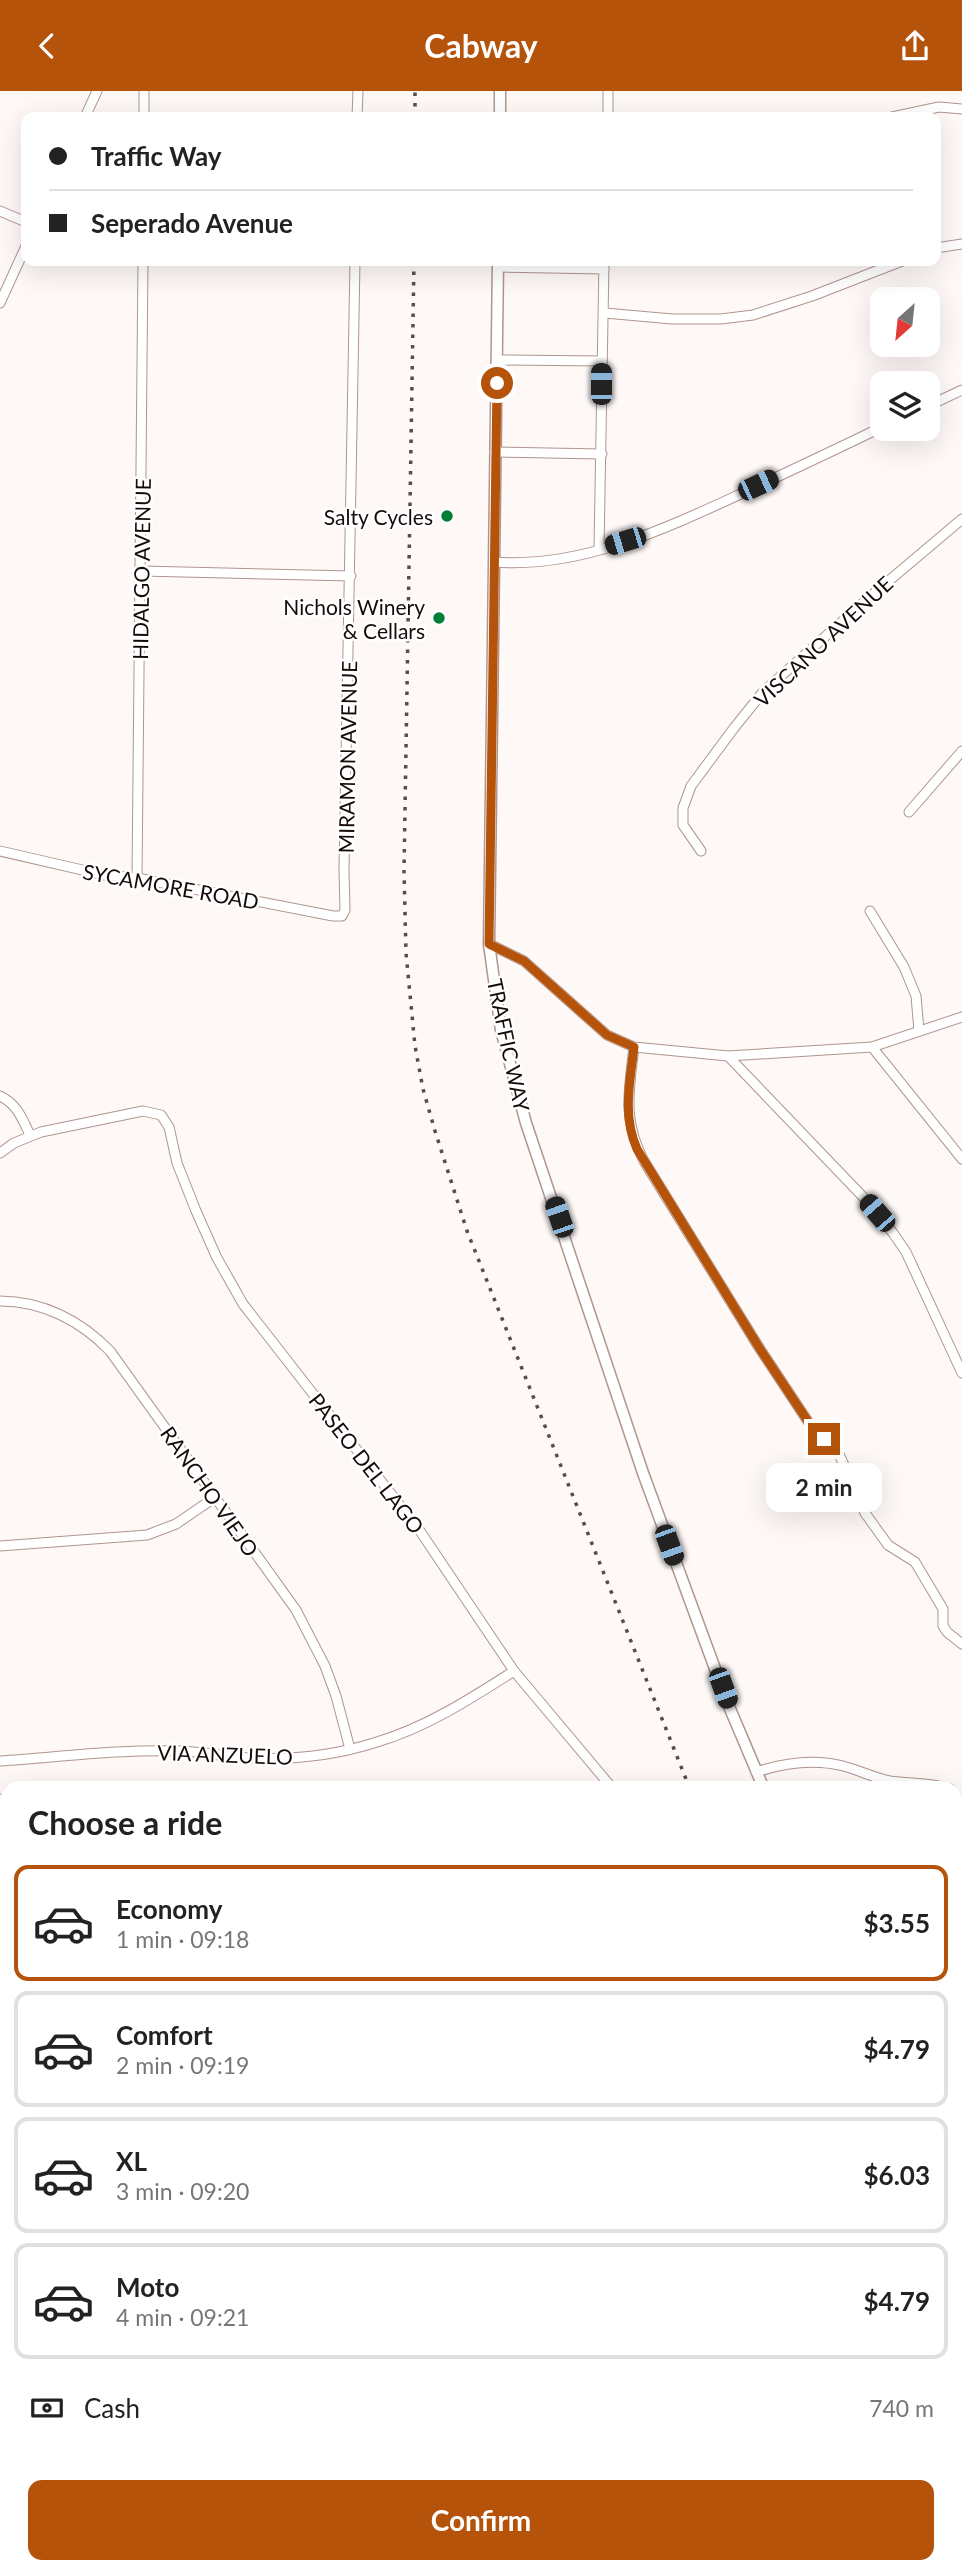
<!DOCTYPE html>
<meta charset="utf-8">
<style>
:root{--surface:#fff;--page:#f2f2f2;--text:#222;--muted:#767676;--line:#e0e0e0;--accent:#b45309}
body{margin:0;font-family:Lato,sans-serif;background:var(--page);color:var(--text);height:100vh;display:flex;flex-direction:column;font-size:26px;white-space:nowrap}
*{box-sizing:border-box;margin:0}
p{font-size:23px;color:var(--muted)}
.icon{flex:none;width:38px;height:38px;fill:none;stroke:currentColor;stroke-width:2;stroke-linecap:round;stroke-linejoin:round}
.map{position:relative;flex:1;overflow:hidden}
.details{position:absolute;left:0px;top:1690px;width:962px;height:793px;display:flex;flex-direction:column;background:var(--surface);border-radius:21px 21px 0 0;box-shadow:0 7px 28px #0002}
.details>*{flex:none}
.hud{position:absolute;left:21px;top:21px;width:920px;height:154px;border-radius:14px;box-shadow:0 7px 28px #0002;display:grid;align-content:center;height:154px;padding:0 28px;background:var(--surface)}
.needle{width:46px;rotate:207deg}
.controls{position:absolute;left:870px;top:196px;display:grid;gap:14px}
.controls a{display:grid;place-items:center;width:70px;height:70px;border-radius:14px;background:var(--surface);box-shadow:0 7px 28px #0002;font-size:35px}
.end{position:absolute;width:32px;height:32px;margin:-16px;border:9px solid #b45309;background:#fff;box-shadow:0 0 0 4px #fff}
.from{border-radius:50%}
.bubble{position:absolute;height:49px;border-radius:14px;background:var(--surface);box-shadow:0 7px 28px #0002;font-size:23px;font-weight:700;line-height:49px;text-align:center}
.car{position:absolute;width:21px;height:42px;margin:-21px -10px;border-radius:9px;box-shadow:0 0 5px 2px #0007;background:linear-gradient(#222 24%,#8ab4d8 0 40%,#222 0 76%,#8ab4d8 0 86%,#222 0)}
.hud b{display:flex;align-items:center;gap:24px;height:66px;font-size:26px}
.hud b+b{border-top:2px solid var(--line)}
.hud i{width:18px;height:18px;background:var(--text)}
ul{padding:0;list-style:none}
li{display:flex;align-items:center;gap:21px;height:116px;margin:0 14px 10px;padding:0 14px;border:4px solid var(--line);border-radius:14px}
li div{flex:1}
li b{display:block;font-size:26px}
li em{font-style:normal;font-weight:700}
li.current{border-color:var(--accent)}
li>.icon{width:63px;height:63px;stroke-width:1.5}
h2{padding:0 28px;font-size:32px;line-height:84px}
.pay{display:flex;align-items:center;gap:18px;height:77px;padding:0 28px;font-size:26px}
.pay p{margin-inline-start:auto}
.cta{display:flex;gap:14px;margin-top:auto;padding:14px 28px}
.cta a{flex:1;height:80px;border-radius:14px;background:var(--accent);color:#fff;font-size:28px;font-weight:700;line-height:80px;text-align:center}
header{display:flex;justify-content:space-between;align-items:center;height:91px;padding:0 28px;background:var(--accent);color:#fff;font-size:32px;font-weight:700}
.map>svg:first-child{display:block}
</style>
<header><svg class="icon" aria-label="back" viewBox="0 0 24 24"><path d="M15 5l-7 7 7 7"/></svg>Cabway<svg class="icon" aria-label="share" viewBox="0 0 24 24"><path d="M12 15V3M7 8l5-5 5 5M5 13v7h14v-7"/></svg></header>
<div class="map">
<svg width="962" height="2483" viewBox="0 0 962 2483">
<rect width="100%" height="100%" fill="#fef8f7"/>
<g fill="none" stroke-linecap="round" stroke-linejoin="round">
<g stroke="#b0958e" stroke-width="11">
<g id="minor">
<polyline points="85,26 97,0"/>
<polyline points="144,26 144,0"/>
<polyline points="357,26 358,0"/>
<polyline points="608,26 608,0"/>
<polyline points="892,26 939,16 962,18"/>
<polyline points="0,120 26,131"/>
<polyline points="936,157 962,153"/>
<polyline points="498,176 604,178"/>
<polyline points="0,212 26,155"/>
<polyline points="605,222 672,228 721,228 753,224 812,205 902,170"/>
<polyline points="497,269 601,270"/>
<polyline points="928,315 962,299"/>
<polyline points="495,361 602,363"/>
<polyline points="599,458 604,170"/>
<path d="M494 471C582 478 669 436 747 400 792 379 837 358 882 336"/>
<polyline points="141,480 351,485"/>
<polyline points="909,721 962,660"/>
<polyline points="0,760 104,784 137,787 333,825 342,825 345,819 344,779 355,170"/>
<polyline points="701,760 683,734 683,717 691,695 734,637 763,601 872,504 962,428"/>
<polyline points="137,787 143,170"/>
<polyline points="870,820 904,876 916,905 919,940"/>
<polyline points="489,853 524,870 607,944 634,956 728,965 872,956 962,926"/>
<path d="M634 956C629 999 622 1029 644 1070L760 1258 809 1332 839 1363 865 1422 888 1454 915 1471 943 1518V1535L947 1541 962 1553"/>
<polyline points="872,956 962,1068"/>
<polyline points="728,965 867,1110 893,1142 906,1161 962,1282"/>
<path d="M0 1005C17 1013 22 1027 30 1044"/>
<polyline points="0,1062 14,1052 41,1041 143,1020 161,1024 169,1036 177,1072 196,1120 217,1167 243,1213 420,1440 514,1580 613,1698"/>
<path d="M0 1210C43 1210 81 1230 110 1260L296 1519 325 1575 336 1605 350 1658"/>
<polyline points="0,1455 147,1444 176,1433 214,1407"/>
<path d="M0 1670C60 1666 121 1658 181 1660 204 1661 227 1666 250 1667 293 1669 337 1664 377 1651 427 1636 470 1608 514 1580"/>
<path d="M756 1681C784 1672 815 1668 843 1675 859 1679 874 1687 890 1690 911 1693 930 1691 950 1698"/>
<polyline points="0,1708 7,1729"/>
<polyline points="956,1767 962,1760"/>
<polyline points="956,2307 962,2313"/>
<polyline points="451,2476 456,2483"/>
<polyline points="942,2476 949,2483"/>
<polyline points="703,2483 709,2476"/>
</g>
</g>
<g stroke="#b0958e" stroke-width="13">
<g id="tertiary">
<polyline points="500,26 500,0"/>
<polyline points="498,170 489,853 501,939 526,1032 643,1382 728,1613 764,1698"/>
<polyline points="956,1950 962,1962"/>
</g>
</g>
<use href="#minor" stroke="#fff" stroke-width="9"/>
<use href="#tertiary" stroke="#fff" stroke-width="10"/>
<g stroke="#554c4b" stroke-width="3.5" stroke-dasharray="3.5 7" stroke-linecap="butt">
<polyline points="415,26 415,0"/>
<polyline points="414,170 404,780 406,862 415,955 423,998 435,1040 467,1140 690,1698"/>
<polyline points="956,2227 962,2234"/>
</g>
</g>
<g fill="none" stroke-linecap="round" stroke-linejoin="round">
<path stroke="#b45309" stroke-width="9" d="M497 292 489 853 524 870 607 944 634 956C630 991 622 1024 637 1058L760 1258 809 1332 824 1348"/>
</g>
<g fill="#037f37" stroke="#fff" stroke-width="2.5">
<circle cx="447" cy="425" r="7"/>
<circle cx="439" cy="527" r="7"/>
</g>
<g text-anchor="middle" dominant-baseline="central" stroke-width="5" stroke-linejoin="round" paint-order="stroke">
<g font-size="21" fill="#150b09" stroke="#fff" text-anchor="end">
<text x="433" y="425">Salty Cycles</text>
<text x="425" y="515">Nichols Winery<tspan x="425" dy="24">&amp; Cellars</tspan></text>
</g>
<g font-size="21" fill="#150b09" stroke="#fff">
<text transform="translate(141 478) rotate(-89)">HIDALGO AVENUE</text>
<text transform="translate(823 550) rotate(-43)">VISCANO AVENUE</text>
<text transform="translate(347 666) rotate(-89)">MIRAMON AVENUE</text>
<text transform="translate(171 795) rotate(10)">SYCAMORE ROAD</text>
<text transform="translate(509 954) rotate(78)">TRAFFIC WAY</text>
<text transform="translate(367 1372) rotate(52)">PASEO DEL LAGO</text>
<text transform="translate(210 1400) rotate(55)">RANCHO VIEJO</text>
<text transform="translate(225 1663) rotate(2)">VIA ANZUELO</text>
</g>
</g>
</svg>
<div class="controls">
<a><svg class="needle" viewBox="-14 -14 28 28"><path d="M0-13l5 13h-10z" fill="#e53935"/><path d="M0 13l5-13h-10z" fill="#767676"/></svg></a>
<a><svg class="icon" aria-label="layers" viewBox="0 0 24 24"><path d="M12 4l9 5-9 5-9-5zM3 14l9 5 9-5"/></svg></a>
</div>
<i class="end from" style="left:497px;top:292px"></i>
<i class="end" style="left:824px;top:1348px"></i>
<div class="bubble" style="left:766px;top:1372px;width:116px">2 min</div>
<i class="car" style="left:601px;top:293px;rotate:0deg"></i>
<i class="car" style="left:758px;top:394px;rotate:65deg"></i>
<i class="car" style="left:625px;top:450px;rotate:253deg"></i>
<i class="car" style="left:877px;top:1122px;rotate:319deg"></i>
<i class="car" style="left:559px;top:1126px;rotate:341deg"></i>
<i class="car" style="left:669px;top:1454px;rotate:160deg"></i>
<i class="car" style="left:723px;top:1597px;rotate:160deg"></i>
<div class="hud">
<b><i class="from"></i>Traffic Way</b>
<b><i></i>Seperado Avenue</b>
</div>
<section class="details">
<h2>Choose a ride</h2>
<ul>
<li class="current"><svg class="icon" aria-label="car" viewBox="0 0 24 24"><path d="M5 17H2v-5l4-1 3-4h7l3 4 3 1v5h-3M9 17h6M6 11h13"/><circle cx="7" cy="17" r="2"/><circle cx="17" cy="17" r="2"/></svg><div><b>Economy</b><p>1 min · 09:18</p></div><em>$3.55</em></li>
<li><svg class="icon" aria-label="car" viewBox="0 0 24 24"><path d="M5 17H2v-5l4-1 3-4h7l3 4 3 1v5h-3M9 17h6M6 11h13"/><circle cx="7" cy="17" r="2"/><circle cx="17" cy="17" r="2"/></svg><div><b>Comfort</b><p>2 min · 09:19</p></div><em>$4.79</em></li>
<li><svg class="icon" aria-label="car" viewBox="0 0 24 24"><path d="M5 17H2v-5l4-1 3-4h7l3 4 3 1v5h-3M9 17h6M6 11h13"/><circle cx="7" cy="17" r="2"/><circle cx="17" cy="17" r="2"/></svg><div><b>XL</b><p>3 min · 09:20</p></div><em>$6.03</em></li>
<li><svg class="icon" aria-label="car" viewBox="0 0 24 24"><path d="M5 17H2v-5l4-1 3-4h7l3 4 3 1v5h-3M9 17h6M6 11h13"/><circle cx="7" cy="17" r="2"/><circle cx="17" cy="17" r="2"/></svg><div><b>Moto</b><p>4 min · 09:21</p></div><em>$4.79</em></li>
</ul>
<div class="pay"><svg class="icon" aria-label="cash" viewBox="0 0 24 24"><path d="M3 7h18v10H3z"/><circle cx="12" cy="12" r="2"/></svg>Cash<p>740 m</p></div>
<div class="cta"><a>Confirm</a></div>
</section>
</div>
